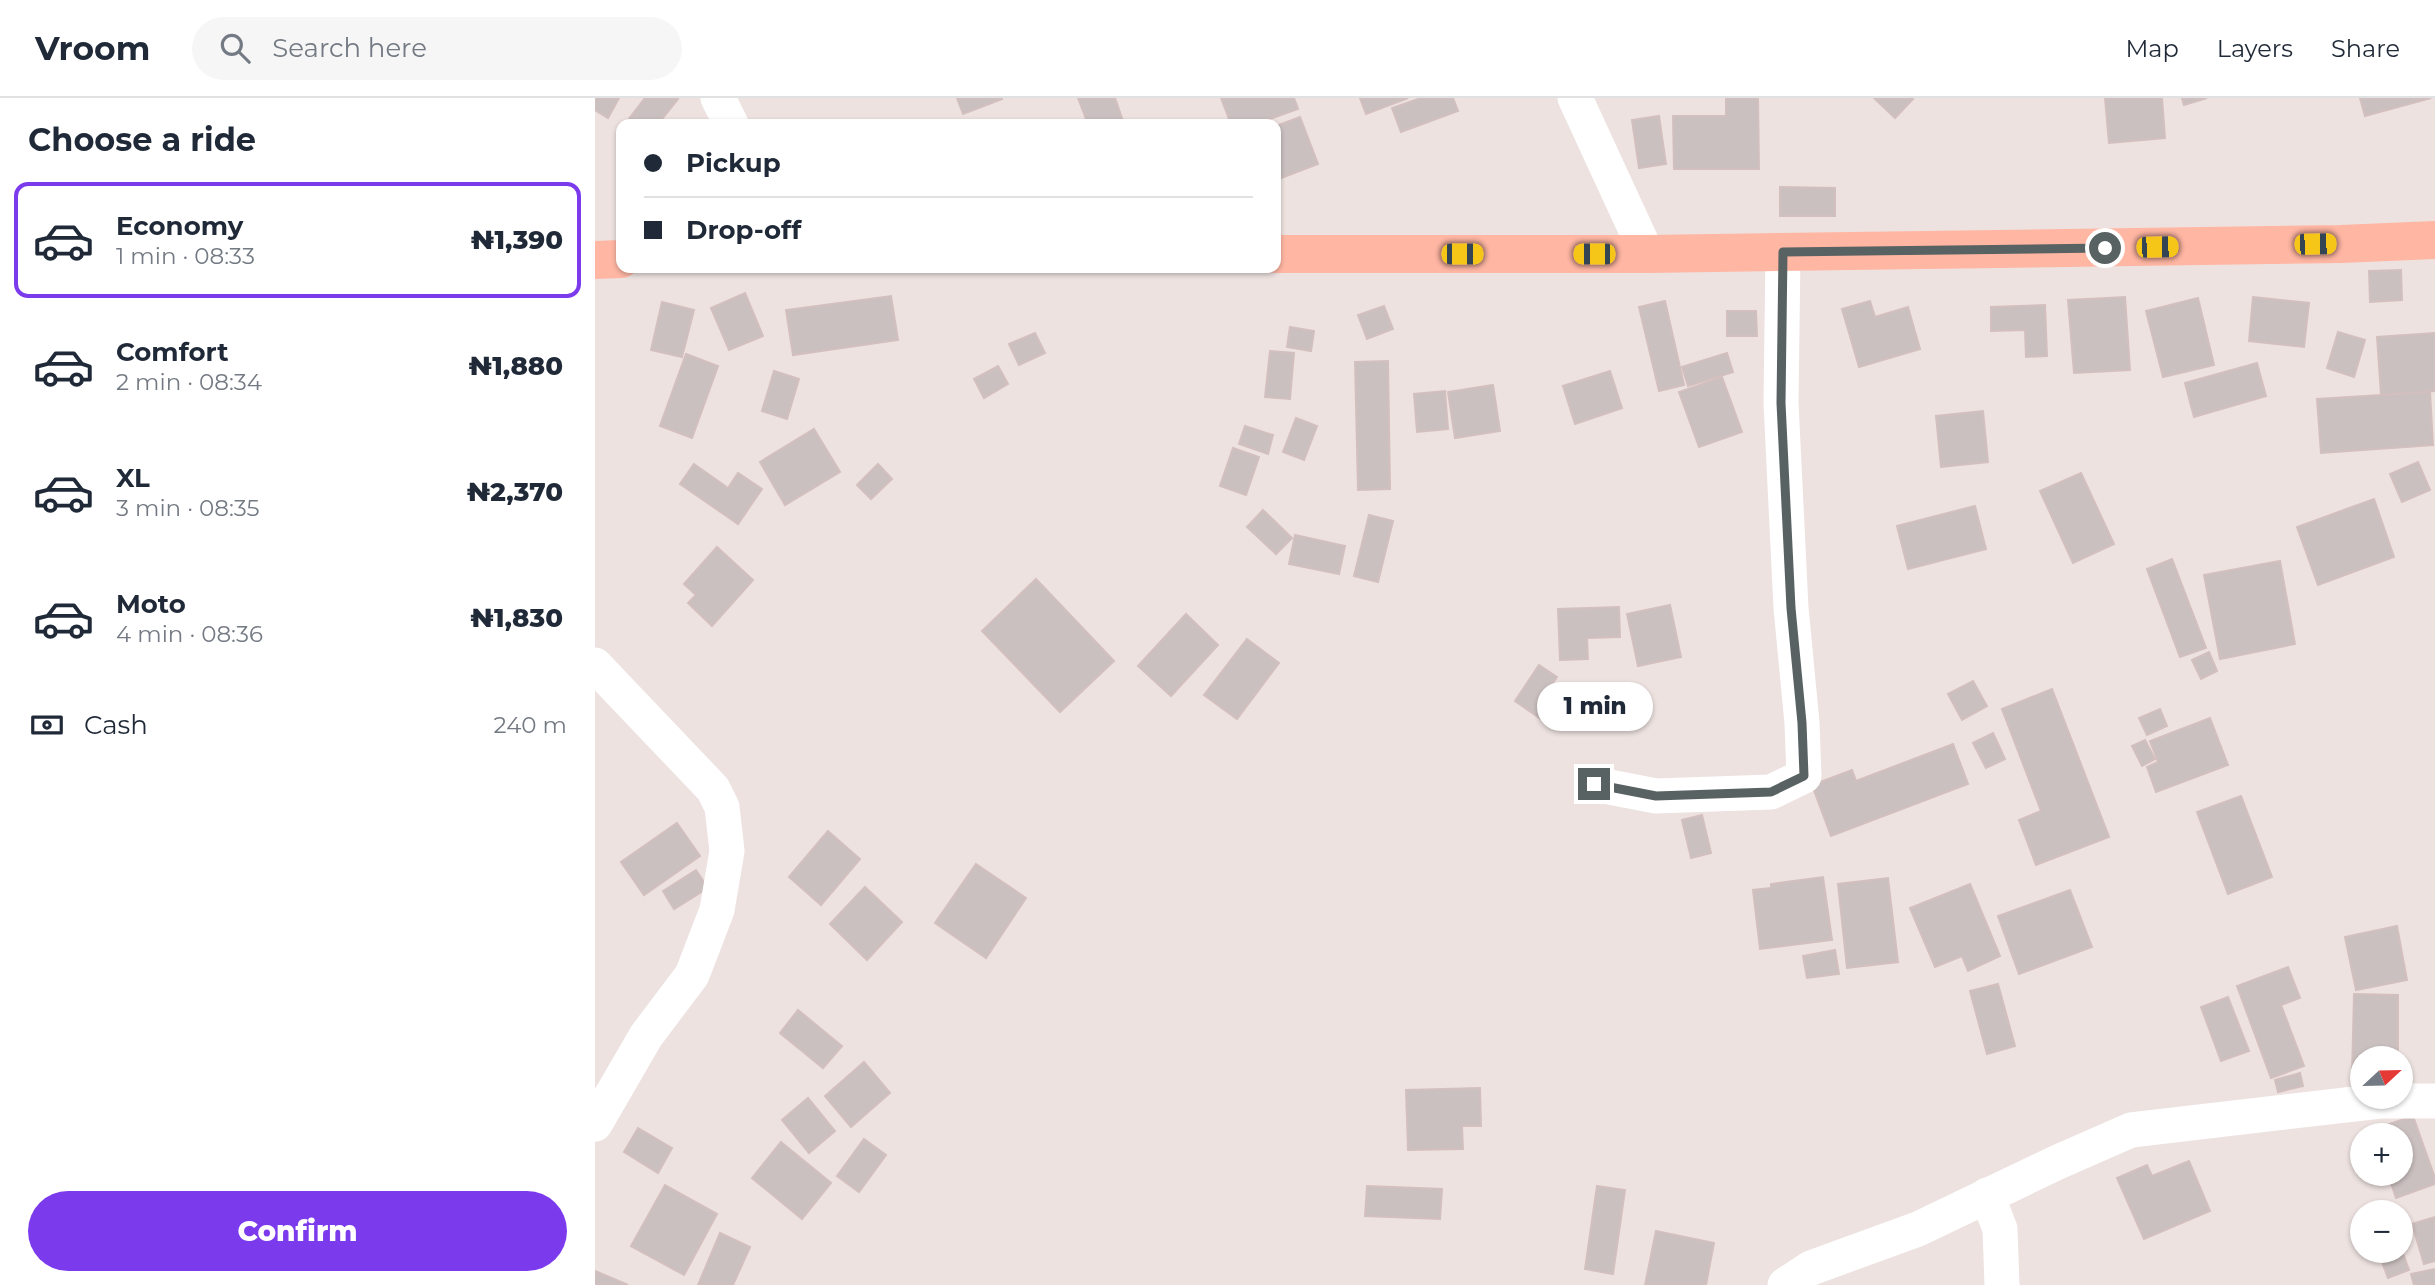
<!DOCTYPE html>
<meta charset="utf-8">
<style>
:root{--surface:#fff;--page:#f6f6f7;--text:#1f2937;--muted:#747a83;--line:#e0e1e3;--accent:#7c3aed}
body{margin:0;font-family:Montserrat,sans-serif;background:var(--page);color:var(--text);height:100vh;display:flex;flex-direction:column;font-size:26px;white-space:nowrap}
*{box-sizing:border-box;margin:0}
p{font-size:23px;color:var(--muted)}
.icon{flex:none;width:38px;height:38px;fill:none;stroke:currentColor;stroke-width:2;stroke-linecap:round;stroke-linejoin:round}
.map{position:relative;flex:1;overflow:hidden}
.drawer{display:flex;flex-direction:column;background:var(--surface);width:595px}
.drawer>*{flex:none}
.top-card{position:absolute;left:21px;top:21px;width:665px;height:154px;border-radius:14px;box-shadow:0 2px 5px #0004;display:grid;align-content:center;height:154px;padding:0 28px;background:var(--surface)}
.needle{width:46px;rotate:68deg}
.controls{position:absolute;left:1755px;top:948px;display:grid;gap:14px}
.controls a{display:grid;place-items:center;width:63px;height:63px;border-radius:50%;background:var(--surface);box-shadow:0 2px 5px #0004;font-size:35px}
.end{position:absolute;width:32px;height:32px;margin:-16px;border:9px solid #596262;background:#fff;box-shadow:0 0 0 4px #fff}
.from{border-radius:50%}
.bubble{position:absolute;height:49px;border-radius:24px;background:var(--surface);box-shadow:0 2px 5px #0004;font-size:23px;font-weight:800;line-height:49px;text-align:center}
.car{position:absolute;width:21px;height:42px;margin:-21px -10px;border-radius:9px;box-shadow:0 0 5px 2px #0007;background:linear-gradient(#f5c518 24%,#345 0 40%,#f5c518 0 76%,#345 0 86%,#f5c518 0)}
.top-card b{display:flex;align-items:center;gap:24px;height:66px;font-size:26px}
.top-card b+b{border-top:2px solid var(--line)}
.top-card i{width:18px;height:18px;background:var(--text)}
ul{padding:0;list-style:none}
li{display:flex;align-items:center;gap:21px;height:116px;margin:0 14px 10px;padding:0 14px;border:4px solid transparent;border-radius:14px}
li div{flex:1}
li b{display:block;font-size:26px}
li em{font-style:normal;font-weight:800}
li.on{border-color:var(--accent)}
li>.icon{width:63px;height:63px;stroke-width:1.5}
h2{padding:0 28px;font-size:32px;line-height:84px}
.pay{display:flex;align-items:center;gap:18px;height:77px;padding:0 28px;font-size:26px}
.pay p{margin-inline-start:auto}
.button{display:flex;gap:14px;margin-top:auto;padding:14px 28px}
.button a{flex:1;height:80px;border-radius:42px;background:var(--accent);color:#fff;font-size:28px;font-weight:800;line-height:80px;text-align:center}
header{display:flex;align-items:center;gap:42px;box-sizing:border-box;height:98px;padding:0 35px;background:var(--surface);border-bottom:2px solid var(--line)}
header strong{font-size:33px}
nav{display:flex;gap:38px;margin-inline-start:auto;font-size:24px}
.search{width:490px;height:63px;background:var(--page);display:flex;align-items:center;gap:18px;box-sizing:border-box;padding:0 24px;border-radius:38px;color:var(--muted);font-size:26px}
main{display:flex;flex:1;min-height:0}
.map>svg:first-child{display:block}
</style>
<header>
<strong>Vroom</strong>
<div class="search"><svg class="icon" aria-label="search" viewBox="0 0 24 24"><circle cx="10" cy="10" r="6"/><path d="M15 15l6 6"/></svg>Search here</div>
<nav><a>Map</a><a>Layers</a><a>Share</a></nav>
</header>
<main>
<section class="drawer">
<h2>Choose a ride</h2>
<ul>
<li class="on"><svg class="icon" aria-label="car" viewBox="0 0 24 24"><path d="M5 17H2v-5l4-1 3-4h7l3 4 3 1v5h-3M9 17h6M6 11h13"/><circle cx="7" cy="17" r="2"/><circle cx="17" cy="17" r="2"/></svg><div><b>Economy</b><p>1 min · 08:33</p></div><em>₦1,390</em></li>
<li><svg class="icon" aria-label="car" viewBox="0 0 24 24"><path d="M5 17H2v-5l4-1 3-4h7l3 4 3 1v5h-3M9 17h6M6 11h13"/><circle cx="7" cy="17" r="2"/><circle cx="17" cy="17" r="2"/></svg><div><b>Comfort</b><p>2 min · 08:34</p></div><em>₦1,880</em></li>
<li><svg class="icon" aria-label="car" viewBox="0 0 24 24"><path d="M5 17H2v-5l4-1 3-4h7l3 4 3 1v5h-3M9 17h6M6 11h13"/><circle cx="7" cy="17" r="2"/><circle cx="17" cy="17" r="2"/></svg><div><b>XL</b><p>3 min · 08:35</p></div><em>₦2,370</em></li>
<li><svg class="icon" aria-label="car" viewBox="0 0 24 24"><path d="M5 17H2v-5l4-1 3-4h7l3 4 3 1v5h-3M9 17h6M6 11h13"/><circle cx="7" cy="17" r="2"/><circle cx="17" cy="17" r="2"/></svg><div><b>Moto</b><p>4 min · 08:36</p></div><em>₦1,830</em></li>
</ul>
<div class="pay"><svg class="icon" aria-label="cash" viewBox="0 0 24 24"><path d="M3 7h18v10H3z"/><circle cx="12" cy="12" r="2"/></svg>Cash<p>240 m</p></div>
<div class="button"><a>Confirm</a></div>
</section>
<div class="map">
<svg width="1840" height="1187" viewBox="0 0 1840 1187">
<rect width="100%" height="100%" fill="#ede2e0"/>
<g fill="#cac0bf" stroke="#d2bfbe" stroke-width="2">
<polygon points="0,0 24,0 13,20 0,12"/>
<polygon points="50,0 82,0 83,1 63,26 30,26"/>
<polygon points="362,0 407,0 407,1 368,16"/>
<polygon points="483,0 520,0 529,26 493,26"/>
<polygon points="626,0 699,0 703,11 661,26 636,26"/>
<polygon points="765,0 813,0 771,16"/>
<polygon points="826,0 858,0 863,13 806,34 797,10"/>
<polygon points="1131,0 1163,0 1164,71 1079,71 1078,18 1131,18"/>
<polygon points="1279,0 1317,0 1318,1 1300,20"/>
<polygon points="1510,0 1567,0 1570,40 1514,45"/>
<polygon points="1587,0 1612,0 1589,7"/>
<polygon points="1765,0 1836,0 1770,18"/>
<polygon points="1064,18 1071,66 1044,70 1037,22"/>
<polygon points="705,19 723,66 681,82 681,28"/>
<polygon points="1185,89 1240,90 1240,118 1185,118"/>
<polygon points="1806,172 1807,202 1775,204 1774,173"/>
<polygon points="150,195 168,238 134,252 116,210"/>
<polygon points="296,198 303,242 198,257 191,212"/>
<polygon points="1530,199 1535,272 1479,275 1473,202"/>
<polygon points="1658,199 1714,205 1709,249 1654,243"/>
<polygon points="1603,200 1619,267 1568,279 1551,213"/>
<polygon points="1070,203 1089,287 1064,293 1044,209"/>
<polygon points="1275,203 1280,219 1313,209 1325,251 1264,269 1247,211"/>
<polygon points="67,204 99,212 87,259 56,252"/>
<polygon points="1450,207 1452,258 1431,259 1430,232 1396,233 1396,209"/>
<polygon points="789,208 798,231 772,241 763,217"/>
<polygon points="1132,213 1161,213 1162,238 1132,238"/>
<polygon points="695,229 719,233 716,253 692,249"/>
<polygon points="1743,234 1770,242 1759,279 1732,270"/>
<polygon points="440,235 450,255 424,267 414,246"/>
<polygon points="1840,235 1840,293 1786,297 1782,239"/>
<polygon points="675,253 699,255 695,301 670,299"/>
<polygon points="1132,255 1138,274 1093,288 1087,269"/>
<polygon points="91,256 123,268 97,340 65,328"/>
<polygon points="793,263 795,391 763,392 760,264"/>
<polygon points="1662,265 1671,298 1599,319 1590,285"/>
<polygon points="403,268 413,286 389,300 379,281"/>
<polygon points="179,273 204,281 192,321 167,313"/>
<polygon points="1015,273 1027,310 980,326 968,288"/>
<polygon points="1127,279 1147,334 1104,349 1084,294"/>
<polygon points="898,287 905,333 860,340 853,294"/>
<polygon points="850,293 853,331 822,334 819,296"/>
<polygon points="1835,294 1838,347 1726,355 1722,301"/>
<polygon points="1388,313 1393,364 1346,369 1341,318"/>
<polygon points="701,320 722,328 709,362 688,354"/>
<polygon points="650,328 678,337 673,356 644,346"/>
<polygon points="219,331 245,374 190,407 165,364"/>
<polygon points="638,350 664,359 651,397 625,388"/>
<polygon points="1823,364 1835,392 1807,404 1795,376"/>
<polygon points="99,366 133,390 143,375 167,391 143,426 85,386"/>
<polygon points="283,366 297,381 276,401 262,387"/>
<polygon points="1486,375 1519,446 1478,465 1445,393"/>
<polygon points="1779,401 1799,459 1723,487 1702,429"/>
<polygon points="1380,408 1391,451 1313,471 1302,428"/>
<polygon points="668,412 697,440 681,456 652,429"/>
<polygon points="774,417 798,423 783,484 759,478"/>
<polygon points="700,437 750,448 744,476 694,466"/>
<polygon points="122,449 158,482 117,528 93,505 101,497 89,486"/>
<polygon points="1577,461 1611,550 1585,559 1552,471"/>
<polygon points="1685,463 1700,546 1625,561 1609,477"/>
<polygon points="441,481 519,563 465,614 387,533"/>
<polygon points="1075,507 1086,559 1043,568 1032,516"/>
<polygon points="1024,509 1025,539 992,540 993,561 965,562 963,511"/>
<polygon points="591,516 623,547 576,598 543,568"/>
<polygon points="652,541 684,565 642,621 609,597"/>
<polygon points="1614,554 1622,573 1606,581 1597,562"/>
<polygon points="944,567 962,579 950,596 969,610 956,628 920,603"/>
<polygon points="1378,583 1392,608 1367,622 1353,596"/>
<polygon points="1457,591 1514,739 1441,767 1424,722 1446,713 1407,611"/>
<polygon points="1565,611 1572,628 1552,637 1544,620"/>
<polygon points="1615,620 1633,667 1561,694 1552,669 1563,664 1555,643"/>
<polygon points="1398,635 1410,661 1391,670 1378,645"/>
<polygon points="1550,642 1560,661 1547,668 1537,648"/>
<polygon points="1358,646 1373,686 1236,738 1217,687 1257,672 1261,683"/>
<polygon points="1646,698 1677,779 1633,796 1602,714"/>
<polygon points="1107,717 1116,755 1096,760 1087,722"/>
<polygon points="82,725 105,758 49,797 26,764"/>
<polygon points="233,733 265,761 226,807 194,779"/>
<polygon points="381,766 431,800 391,860 340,825"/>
<polygon points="101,772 113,790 79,811 68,793"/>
<polygon points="1228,779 1237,842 1165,851 1158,792 1176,790 1176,786"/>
<polygon points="1293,780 1303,864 1252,870 1243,786"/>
<polygon points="1375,786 1405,858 1373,873 1367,858 1340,869 1315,810"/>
<polygon points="270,789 307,824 272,862 235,826"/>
<polygon points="1475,792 1497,849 1424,876 1403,818"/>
<polygon points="1802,828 1812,882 1761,892 1750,839"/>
<polygon points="1240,852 1244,876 1212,880 1208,858"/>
<polygon points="1693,869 1705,900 1686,907 1709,968 1676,980 1642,888"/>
<polygon points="1403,886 1420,948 1392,956 1375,893"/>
<polygon points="1759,896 1803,897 1803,961 1768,961 1768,977 1757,977"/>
<polygon points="1633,899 1654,953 1626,963 1606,909"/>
<polygon points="203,912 247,948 228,970 185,935"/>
<polygon points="269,964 295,995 256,1029 230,998"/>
<polygon points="1705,975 1708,988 1683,994 1680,982"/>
<polygon points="885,990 886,1028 867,1028 868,1051 813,1052 811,992"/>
<polygon points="213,1000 240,1033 214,1055 187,1022"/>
<polygon points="1818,1018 1840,1080 1840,1086 1801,1100 1793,1076 1806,1076 1806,1038 1779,1038 1777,1032"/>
<polygon points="43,1030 77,1050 63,1075 29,1054"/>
<polygon points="269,1041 291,1057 264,1094 242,1078"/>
<polygon points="186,1044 236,1085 207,1121 157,1080"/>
<polygon points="1594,1063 1615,1113 1549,1141 1522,1080 1552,1067 1557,1078"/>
<polygon points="70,1087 122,1116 89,1177 36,1148"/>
<polygon points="772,1088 847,1091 845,1121 770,1118"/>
<polygon points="1002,1088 1030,1092 1018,1176 990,1171"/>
<polygon points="1811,1116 1815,1131 1806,1134 1806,1118"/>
<polygon points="1840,1119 1840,1163 1829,1166 1817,1126"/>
<polygon points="1061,1133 1119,1145 1111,1187 1050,1187"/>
<polygon points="125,1135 155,1149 138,1187 103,1187"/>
<polygon points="1806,1150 1814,1172 1793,1180 1783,1153 1806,1153"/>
<polygon points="1840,1171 1840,1187 1819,1187 1816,1176"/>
<polygon points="0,1173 33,1187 0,1187"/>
</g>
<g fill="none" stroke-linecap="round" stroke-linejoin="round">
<g stroke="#fff" stroke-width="35">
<polyline points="123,0 136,26"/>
<polyline points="980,0 1052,156"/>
<polyline points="0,567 118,691 127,709 132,753 122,812 97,877 51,938 0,1026"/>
<polyline points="999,686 1061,698 1176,694 1209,678 1207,625 1196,510 1186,305 1188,154"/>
<polyline points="1392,1097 1405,1131 1407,1187"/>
<polyline points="1190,1187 1216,1170 1323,1131 1463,1064 1536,1032 1785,1003 1840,1003"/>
</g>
<g stroke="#ffb6a3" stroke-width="38">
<polyline points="681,156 1052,156 1746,146 1840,142"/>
<polyline points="0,162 26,161"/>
</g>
</g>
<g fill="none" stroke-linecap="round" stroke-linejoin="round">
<polyline stroke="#596262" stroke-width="9" points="999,686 1061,698 1176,694 1209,678 1207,625 1196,510 1186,305 1188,154 1510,150"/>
</g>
</svg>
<div class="controls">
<a><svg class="needle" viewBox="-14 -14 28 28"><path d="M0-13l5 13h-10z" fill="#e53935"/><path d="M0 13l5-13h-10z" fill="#747a83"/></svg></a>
<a>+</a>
<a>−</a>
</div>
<i class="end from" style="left:1510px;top:150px"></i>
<i class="end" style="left:999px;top:686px"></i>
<div class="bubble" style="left:942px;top:584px;width:116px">1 min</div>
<i class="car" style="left:1720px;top:146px;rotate:89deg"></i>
<i class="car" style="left:1562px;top:149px;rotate:89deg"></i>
<i class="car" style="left:867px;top:156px;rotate:90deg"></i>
<i class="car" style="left:999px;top:156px;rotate:270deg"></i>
<div class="top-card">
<b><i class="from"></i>Pickup</b>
<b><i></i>Drop-off</b>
</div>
</div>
</main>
